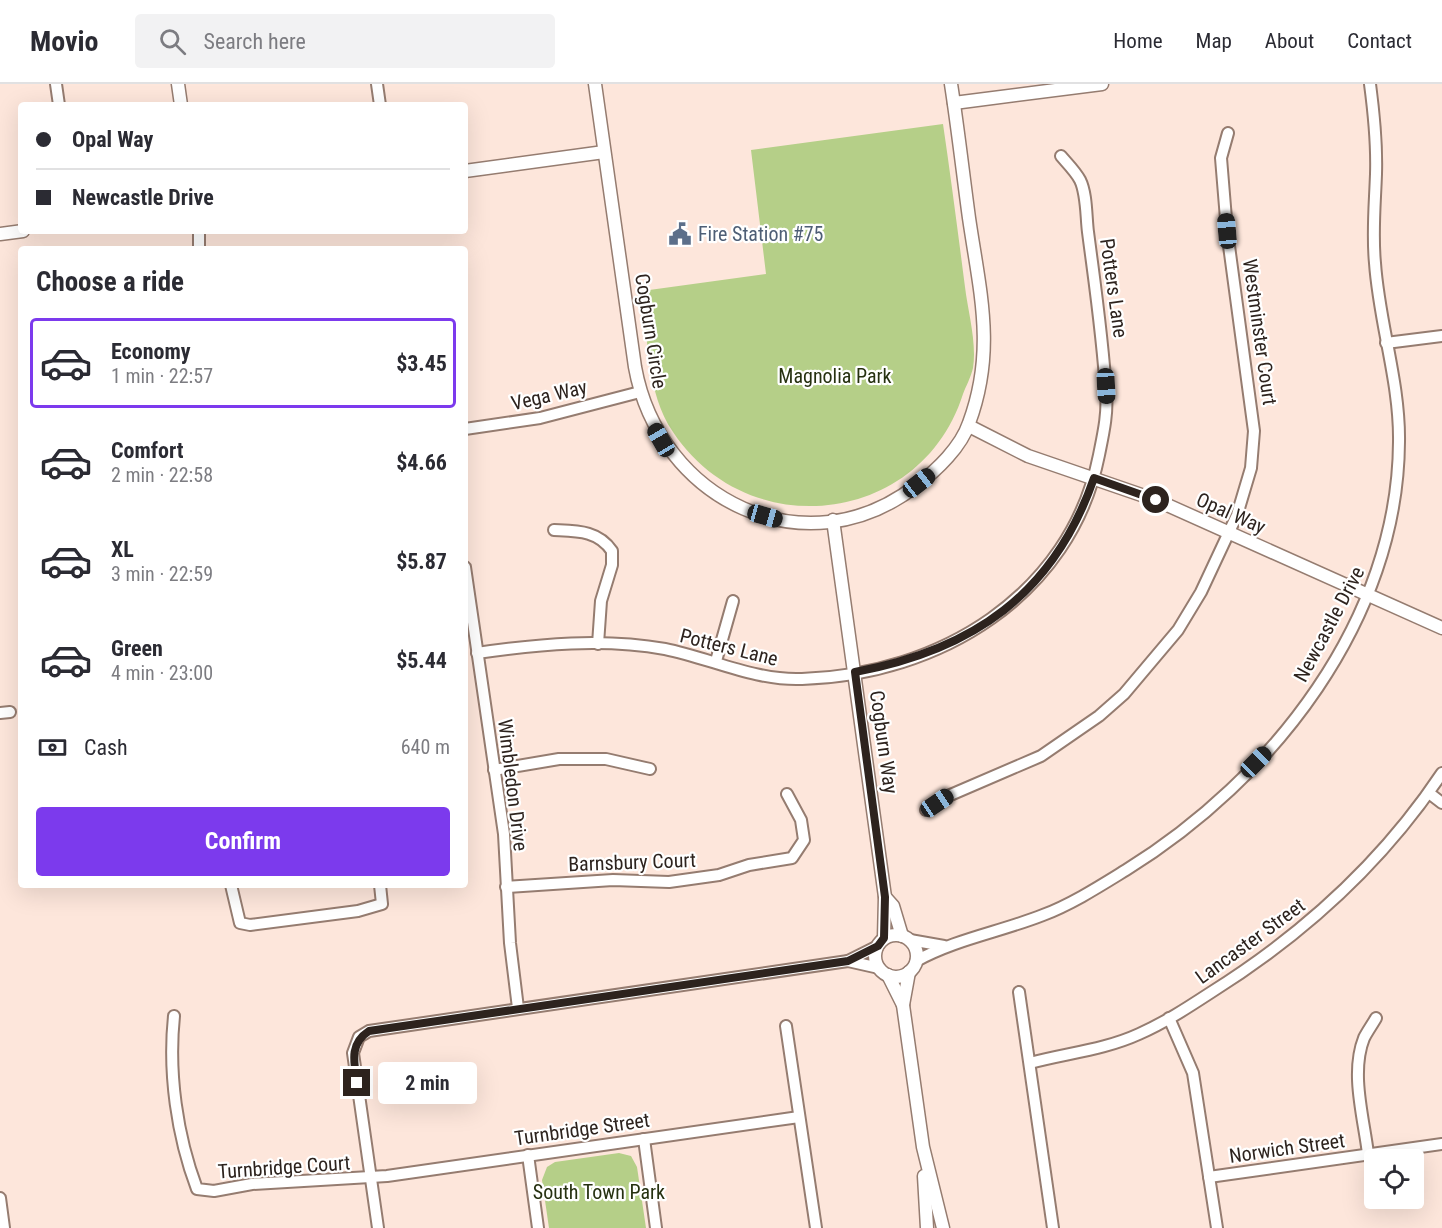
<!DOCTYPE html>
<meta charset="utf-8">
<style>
:root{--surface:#fff;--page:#f2f2f3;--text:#2b2b33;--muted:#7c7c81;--line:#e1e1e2;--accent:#7c3aed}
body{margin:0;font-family:"Roboto Condensed",sans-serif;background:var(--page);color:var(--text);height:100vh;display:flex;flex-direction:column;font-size:22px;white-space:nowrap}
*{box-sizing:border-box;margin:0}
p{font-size:20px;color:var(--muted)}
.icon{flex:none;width:33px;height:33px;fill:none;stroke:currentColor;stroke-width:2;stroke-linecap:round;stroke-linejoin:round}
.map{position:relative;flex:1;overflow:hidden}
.drawer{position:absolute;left:18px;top:162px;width:450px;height:642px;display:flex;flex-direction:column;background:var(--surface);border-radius:6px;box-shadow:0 6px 24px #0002}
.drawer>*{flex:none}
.banner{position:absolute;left:18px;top:18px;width:450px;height:132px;border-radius:6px;box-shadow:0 6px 24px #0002;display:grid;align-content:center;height:132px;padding:0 18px;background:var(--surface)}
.tools{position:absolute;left:1364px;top:1065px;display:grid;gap:12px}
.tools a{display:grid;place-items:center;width:60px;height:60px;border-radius:6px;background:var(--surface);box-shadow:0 6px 24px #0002;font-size:30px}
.end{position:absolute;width:27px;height:27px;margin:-14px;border:8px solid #2d231e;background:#fff;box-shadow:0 0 0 3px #fff}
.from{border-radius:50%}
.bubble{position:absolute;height:42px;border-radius:6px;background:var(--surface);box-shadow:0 6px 24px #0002;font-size:20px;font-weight:700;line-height:42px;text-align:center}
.car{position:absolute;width:18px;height:36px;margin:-18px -9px;border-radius:8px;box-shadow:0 0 4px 2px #0007;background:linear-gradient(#222 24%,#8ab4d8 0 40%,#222 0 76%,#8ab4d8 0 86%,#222 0)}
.banner b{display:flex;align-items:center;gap:21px;height:57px;font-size:22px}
.banner b+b{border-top:2px solid var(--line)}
.banner i{width:15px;height:15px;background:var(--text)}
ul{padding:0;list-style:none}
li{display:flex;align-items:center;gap:18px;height:90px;margin:0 12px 9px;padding:0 6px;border:3px solid transparent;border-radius:6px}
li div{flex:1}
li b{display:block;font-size:22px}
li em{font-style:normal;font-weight:700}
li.current{border-color:var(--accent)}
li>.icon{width:54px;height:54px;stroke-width:1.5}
h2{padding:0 18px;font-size:27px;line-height:72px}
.pay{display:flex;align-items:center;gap:15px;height:66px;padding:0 18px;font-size:22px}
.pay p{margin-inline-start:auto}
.action{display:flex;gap:12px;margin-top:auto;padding:12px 18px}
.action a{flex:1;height:69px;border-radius:6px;background:var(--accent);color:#fff;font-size:24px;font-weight:700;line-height:69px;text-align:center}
header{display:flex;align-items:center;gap:36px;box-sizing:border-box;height:84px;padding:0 30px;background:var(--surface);border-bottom:2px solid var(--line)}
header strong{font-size:28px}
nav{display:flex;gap:33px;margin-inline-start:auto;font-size:21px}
.search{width:420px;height:54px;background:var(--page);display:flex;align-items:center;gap:15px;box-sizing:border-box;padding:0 21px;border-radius:6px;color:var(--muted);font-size:22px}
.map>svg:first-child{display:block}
</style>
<header>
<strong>Movio</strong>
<div class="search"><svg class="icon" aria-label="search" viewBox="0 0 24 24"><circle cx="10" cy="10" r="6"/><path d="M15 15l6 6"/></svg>Search here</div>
<nav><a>Home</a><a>Map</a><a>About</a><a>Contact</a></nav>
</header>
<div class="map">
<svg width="1442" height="1144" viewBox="0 0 1442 1144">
<rect width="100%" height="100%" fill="#fde6db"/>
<g fill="#b5cf88">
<path d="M943 40C951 94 958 149 965 203 968 228 977 259 973 284 971 293 966 302 963 310 921 442 748 461 673 348 646 309 648 252 642 207L766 190 751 66Z"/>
<polygon points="619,1069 631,1072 637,1083 646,1144 549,1144 542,1096 547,1083 555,1078"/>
</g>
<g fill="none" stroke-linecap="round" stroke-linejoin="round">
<g stroke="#957c70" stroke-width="14">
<g id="minor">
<polyline points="56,0 59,21"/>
<polyline points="377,0 380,21"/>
<polyline points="199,147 199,165"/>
<polyline points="1386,259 1442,252"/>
<polyline points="465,345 540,334 640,308"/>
<path d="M554 446C576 447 598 446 612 467V481L601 517 598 560"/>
<polyline points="465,483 504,750 510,859 518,924"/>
<path d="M477 569C539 560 603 554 665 565 710 574 755 597 802 595 939 591 1071 512 1099 371 1103 351 1108 330 1106 309 1103 255 1095 202 1088 148 1086 133 1087 110 1080 96 1076 88 1067 79 1061 72"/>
<polyline points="716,577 733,517"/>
<polyline points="0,629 10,628"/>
<polyline points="494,686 559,675 606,675 650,685"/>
<polyline points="1429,709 1442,719"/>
<polyline points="926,726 948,712 1041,672 1099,632 1124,610 1178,546 1201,508 1237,431 1251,384 1254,347 1227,147 1221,74 1228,49"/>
<polyline points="231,801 240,839 250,841 358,827 382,820 380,801"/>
<polyline points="506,803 613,796 669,798 719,791 749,781 792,774 804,756 801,736 787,710"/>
<polyline points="910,856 944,862"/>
<polyline points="848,877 879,884"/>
<path d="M916 877C956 855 1000 848 1043 831 1072 820 1100 802 1126 786 1273 695 1398 535 1399 358 1400 298 1379 239 1375 179 1372 149 1375 120 1376 90 1377 59 1374 30 1370 0"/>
<polyline points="1019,908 1053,1144"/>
<path d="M174 932C168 989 177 1052 197 1105L214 1107 252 1100 387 1092 799 1033"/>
<polyline points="1169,934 1193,989 1217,1144"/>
<polyline points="786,942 816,1144"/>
<path d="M1030 979C1067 969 1104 966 1139 950 1164 939 1187 924 1210 909 1301 852 1382 779 1442 689"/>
<polyline points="644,1055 656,1144"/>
<path d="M1368 1070C1364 1035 1350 989 1364 954 1367 948 1372 941 1376 934"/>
<polyline points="528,1071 538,1144"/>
<polyline points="1209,1093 1442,1060"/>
<polyline points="0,1114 4,1144"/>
<polyline points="378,1144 353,969 359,953 369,947 848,877 878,862"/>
</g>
</g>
<g stroke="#957c70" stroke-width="15">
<g id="tertiary">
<polyline points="178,0 181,21"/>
<path d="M595 0 635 283C659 416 806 488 917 401 937 386 961 363 969 339 996 266 980 209 969 134 963 90 958 45 951 0"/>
<polyline points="954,19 1102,0"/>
<polyline points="465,87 604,68"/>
<polyline points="0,150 23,147"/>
<polyline points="969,342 1028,372 1156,416 1442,544"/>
<polyline points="833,436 885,813 884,854"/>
<polyline points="885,813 893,822 902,852"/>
<circle cx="896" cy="872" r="21"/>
<polyline points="888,891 903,921 923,1063 943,1144"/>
<polyline points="903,921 909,888"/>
<polyline points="924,1092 927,1144"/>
</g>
</g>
<use href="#minor" stroke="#fff" stroke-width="10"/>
<use href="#tertiary" stroke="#fff" stroke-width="12"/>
</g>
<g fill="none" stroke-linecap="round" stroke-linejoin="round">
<path stroke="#2d231e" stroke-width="8" d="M357 999C354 978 349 960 369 947L848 877 878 862 884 854 885 813 855 588C973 566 1054 510 1094 394L1156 416"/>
</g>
<defs>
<g id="civic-bare" transform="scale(1.8)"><path d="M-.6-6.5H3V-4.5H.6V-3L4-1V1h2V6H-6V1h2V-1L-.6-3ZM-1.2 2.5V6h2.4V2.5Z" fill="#5c6f8a" stroke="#fff" stroke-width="2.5" paint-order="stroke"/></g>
</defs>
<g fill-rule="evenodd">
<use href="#civic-bare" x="680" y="150"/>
</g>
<g text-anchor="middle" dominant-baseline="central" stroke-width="4.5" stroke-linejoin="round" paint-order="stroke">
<g font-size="20" fill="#4e5e75" stroke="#fff" text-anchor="start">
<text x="698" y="150">Fire Station #75</text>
</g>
<g font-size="20" fill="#2d231e" stroke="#fff">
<text transform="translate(1114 204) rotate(82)">Potters Lane</text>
<text transform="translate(651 247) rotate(81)">Cogburn Circle</text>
<text transform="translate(1260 248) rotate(82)">Westminster Court</text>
<text transform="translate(549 311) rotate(-13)">Vega Way</text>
<text transform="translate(1231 429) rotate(24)">Opal Way</text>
<text transform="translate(1329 540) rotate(-62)">Newcastle Drive</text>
<text transform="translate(729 563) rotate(14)">Potters Lane</text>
<text transform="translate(884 658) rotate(82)">Cogburn Way</text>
<text transform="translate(513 701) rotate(83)">Wimbledon Drive</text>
<text transform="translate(632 778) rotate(-2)">Barnsbury Court</text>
<text transform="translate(1250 857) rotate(-36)">Lancaster Street</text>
<text transform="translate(582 1045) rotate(-8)">Turnbridge Street</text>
<text transform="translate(1287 1064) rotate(-8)">Norwich Street</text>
<text transform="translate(284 1083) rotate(-4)">Turnbridge Court</text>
</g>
<g font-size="20" fill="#263110" stroke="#fff">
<text x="835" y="292">Magnolia Park</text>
<text x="599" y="1108">South Town Park</text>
</g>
</g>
</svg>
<div class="tools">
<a><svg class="icon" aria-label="locate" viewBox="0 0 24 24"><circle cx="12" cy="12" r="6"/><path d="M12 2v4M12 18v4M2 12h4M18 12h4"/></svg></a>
</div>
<i class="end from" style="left:1156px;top:416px"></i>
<i class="end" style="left:357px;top:999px"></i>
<div class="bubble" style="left:378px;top:978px;width:99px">2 min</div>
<i class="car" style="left:1227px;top:147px;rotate:355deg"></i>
<i class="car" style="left:1106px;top:302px;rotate:177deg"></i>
<i class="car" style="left:661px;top:356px;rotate:330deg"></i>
<i class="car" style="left:919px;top:399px;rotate:52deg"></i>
<i class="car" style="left:765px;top:432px;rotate:106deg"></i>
<i class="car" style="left:1256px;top:678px;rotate:45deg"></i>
<i class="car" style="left:937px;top:719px;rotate:56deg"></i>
<div class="banner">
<b><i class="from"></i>Opal Way</b>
<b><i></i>Newcastle Drive</b>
</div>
<section class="drawer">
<h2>Choose a ride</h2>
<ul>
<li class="current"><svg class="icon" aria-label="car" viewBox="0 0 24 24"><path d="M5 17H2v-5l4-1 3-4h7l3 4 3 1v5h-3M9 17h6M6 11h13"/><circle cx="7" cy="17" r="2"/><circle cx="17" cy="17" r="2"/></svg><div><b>Economy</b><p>1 min · 22:57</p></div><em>$3.45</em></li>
<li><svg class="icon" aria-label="car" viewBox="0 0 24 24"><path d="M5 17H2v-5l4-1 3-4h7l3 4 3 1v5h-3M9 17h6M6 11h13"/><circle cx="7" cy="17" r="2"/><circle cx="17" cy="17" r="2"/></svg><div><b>Comfort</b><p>2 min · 22:58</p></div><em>$4.66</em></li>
<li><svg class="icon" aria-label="car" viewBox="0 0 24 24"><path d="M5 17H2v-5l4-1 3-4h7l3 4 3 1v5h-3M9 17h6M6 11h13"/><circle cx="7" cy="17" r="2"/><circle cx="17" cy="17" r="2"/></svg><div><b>XL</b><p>3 min · 22:59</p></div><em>$5.87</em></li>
<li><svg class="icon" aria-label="car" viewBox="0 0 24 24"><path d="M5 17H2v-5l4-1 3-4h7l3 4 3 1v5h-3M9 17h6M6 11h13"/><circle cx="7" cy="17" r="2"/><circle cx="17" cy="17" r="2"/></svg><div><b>Green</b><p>4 min · 23:00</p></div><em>$5.44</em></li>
</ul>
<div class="pay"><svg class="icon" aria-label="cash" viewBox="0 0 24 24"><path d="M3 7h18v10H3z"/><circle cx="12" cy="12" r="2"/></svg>Cash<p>640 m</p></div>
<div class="action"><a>Confirm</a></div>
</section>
</div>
